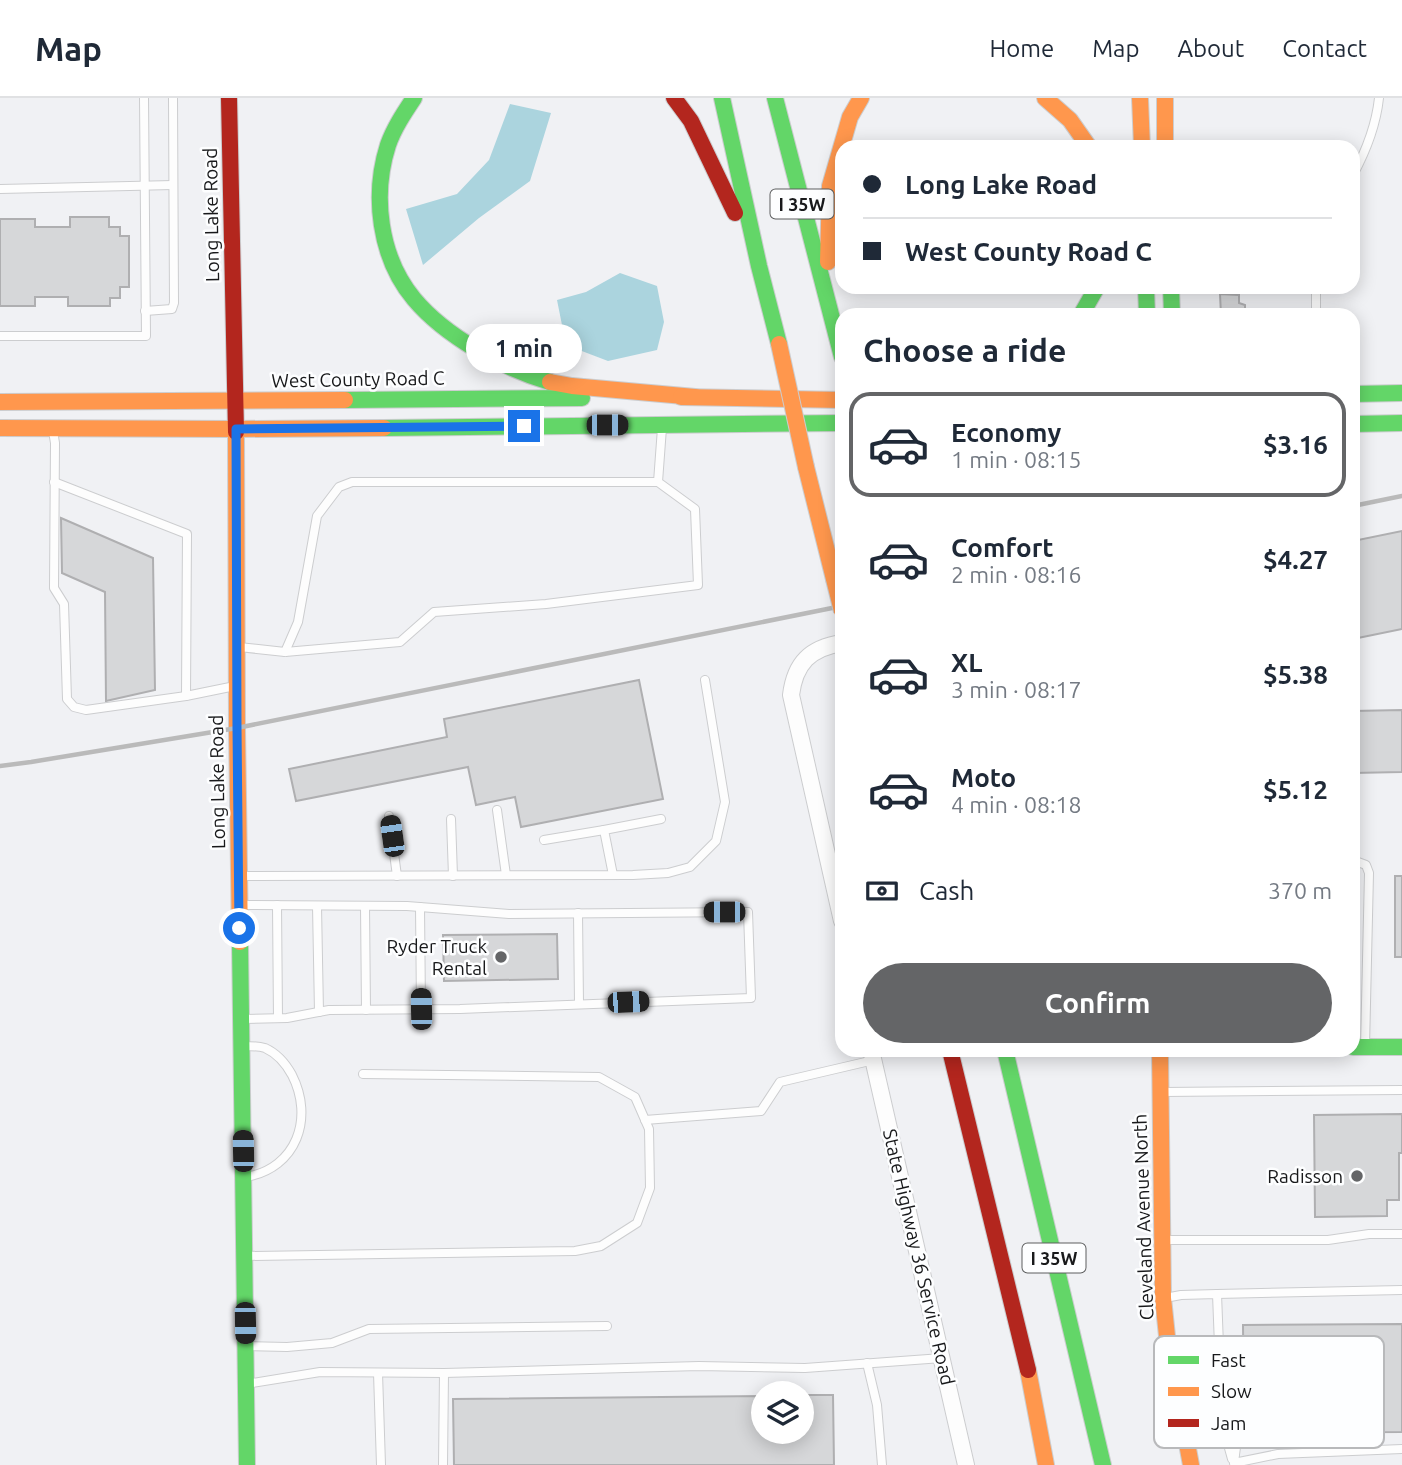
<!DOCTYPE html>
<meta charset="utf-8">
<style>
:root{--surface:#fff;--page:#f2f2f3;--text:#1f2937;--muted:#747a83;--line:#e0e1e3;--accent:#646567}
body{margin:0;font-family:Ubuntu,sans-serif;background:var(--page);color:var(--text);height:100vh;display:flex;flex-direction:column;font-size:26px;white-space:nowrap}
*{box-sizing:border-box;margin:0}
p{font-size:23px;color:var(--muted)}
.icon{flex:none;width:38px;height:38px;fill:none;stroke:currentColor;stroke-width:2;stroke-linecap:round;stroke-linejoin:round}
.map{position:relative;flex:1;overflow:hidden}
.drawer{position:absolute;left:835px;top:210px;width:525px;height:749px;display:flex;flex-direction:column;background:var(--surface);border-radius:21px;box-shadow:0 4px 18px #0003}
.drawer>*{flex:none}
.hud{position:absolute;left:835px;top:42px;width:525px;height:154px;border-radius:21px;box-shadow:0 4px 18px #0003;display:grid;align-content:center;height:154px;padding:0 28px;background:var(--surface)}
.fabs{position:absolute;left:751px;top:1283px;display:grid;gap:14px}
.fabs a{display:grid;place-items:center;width:63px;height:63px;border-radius:50%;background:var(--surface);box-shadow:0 4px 18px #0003;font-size:35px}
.end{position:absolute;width:32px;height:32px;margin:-16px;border:9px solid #1a73e8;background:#fff;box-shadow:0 0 0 4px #fff}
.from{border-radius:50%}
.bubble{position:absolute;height:49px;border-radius:24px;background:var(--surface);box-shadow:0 4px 18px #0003;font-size:23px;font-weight:700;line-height:49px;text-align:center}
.car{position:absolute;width:21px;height:42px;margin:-21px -10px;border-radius:9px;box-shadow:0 0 5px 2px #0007;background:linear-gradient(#222 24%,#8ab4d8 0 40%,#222 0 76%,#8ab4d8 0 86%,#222 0)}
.hud b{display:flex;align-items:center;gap:24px;height:66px;font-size:26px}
.hud b+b{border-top:2px solid var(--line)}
.hud i{width:18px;height:18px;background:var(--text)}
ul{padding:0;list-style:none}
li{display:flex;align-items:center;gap:21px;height:105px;margin:0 14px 10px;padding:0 14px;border:4px solid transparent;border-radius:21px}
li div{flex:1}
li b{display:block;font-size:26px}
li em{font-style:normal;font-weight:700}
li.selected{border-color:var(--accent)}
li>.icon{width:63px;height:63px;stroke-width:1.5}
h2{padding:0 28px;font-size:32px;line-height:84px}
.pay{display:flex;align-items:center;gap:18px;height:77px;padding:0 28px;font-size:26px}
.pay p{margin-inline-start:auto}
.primary-button{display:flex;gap:14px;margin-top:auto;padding:14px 28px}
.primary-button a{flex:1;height:80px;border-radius:42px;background:var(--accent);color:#fff;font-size:28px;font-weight:700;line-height:80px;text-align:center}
header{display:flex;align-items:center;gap:42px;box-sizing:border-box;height:98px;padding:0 35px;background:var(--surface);border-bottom:2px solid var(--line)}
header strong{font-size:33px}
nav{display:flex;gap:38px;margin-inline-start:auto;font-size:24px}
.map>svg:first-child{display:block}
</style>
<header>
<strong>Map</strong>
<nav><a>Home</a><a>Map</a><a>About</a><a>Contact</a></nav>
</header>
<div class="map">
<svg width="1402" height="1367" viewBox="0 0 1402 1367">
<rect width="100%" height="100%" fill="#f0f1f4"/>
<g fill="#abd4de">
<polygon points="510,6 551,15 530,83 479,120 423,167 406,111 457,96 489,62"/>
<polygon points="620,175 657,188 664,224 657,252 608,263 566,247 557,202 586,194"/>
</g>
<g fill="#d6d7d9" stroke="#afafb1" stroke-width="2">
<polygon points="70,119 109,119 109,129 120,129 120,138 129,138 129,189 120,189 120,200 110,200 110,208 68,208 68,199 35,199 35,208 0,208 0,121 35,121 35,129 70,129"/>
<polygon points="1220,196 1239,197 1239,205 1245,207 1245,217 1221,217"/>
<polygon points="61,420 153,460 155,592 106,603 105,494 62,475"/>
<polygon points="1402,433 1402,531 1353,541 1353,443"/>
<polygon points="639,582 663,701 521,729 515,699 476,707 468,669 296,703 289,671 447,639 444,621"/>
<polygon points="1402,612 1402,674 1353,675 1353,613"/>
<rect x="1395" y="778" width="7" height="81"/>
<polygon points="557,836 558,881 444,883 443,837"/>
<polygon points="1402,1016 1402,1055 1399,1055 1399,1102 1387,1102 1387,1118 1315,1119 1314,1017"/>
<polygon points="1402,1226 1402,1334 1244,1335 1243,1227"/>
<polygon points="802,1297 833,1297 834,1367 454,1367 453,1301 763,1298 763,1334 802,1334"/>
</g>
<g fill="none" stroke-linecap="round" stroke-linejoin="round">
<g stroke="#cccdcf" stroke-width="10">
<g id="lane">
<path d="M1353 77C1366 53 1376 28 1379 0"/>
<polyline points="0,91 173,87"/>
<polyline points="1316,189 1316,217"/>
<polyline points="145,213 172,211 174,205 173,0"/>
<polyline points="0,238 146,238 144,0"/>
<polyline points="53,333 55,345 54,490 64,506 67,601 74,609 86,612 186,598 235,588"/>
<polyline points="54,384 187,436 186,598"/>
<polyline points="239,549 285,554 400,544 434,514 546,506 698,487 695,411 658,384 662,330"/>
<polyline points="285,554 298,524 317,418 339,389 352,384 658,384"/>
<polyline points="497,712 506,777"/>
<polyline points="389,718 397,778"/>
<polyline points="451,721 453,778"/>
<polyline points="544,742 604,732"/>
<polyline points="1353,764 1358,764 1366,767 1369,775 1365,949"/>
<polyline points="613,777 604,732 661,721"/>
<polyline points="242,778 633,777 668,775 690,769 716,743 725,704 705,582"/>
<polyline points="240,807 407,808 509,816 748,814 751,900 460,911 329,912 287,920 244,921"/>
<polyline points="277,807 278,920"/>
<polyline points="317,808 319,914"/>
<polyline points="365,808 366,912"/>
<polyline points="420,809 421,911"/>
<polyline points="578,815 579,906"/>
<path d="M243 948C250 948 258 948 265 950 276 955 286 966 292 977 314 1020 297 1070 246 1079"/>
<polyline points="1163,994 1402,992"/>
<polyline points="645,1022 761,1013 780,984 874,962"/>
<polyline points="1164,1142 1328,1142 1369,1136 1402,1136"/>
<polyline points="247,1158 575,1153 601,1148 637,1125 650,1090 649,1031 635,999 599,979 363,976"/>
<polyline points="1217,1196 1402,1192"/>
<polyline points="1165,1200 1181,1197 1217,1196 1222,1325 1232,1361"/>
<polyline points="248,1248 287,1249 332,1245 369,1231 607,1228"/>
<path d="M1219 1263C1226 1272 1235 1281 1238 1292 1243 1310 1236 1346 1234 1365L1278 1356 1402 1351"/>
<polyline points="867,1265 877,1307 882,1367"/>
<polyline points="378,1275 381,1367"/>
<polyline points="246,1286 320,1274 444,1275 699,1268 805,1270 942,1260"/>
<polyline points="443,1367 444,1275"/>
</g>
</g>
<g stroke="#cccdcf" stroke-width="18">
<g id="street">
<path d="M842 545C810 550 795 565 791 597L842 823"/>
<polyline points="871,952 966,1367"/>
</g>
</g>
<g stroke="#cccdcf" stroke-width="18">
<g id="fast">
<path d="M414 0C404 15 394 30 388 47 372 97 379 159 414 201 445 238 504 271 550 284"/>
<polyline points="722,0 759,168 779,246"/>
<polyline points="775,0 842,259"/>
<polyline points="1146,189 1147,217"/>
<polyline points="1171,189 1172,217"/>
<polyline points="1081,217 1097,189"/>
<polyline points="1353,296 1402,295"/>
<polyline points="345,302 582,300"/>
<polyline points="1353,326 1402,325"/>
<polyline points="384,330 842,325"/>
<polyline points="240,844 247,1367"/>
<polyline points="1353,949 1402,949"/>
<polyline points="1005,952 1103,1367"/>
</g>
</g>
<g stroke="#cccdcf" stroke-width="18">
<g id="slow">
<polyline points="1045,0 1070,22 1089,49"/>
<polyline points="1140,0 1142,49"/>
<polyline points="1165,0 1165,49"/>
<polyline points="828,164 830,88 850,19 861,0"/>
<polyline points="550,284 572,288 695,299"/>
<polyline points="681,299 842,302"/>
<polyline points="0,304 345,302"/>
<polyline points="0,330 236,331 384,330"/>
<polyline points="236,334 237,630 240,844"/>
<polyline points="806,369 834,481"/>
<polyline points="1160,952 1163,1200 1167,1238 1191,1367"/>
<polyline points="1028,1272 1046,1367"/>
</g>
</g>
<g stroke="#cccdcf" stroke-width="18">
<g id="jam">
<polyline points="229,0 236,334"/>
<polyline points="674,0 691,23 735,115"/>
<polyline points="950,952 1028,1272"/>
</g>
</g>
<use href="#lane" stroke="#fdfdfd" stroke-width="8"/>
<use href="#street" stroke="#fdfdfd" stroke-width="16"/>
<use href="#fast" stroke="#63d668" stroke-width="16"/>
<use href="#slow" stroke="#ff974d" stroke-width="16"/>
<use href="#jam" stroke="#b3261e" stroke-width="16"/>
<g stroke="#bababa" stroke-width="4.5">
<polyline points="1353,408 1402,398"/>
<polyline points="0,668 31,664 237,630 842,508"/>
</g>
<g stroke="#cccdcf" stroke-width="18" stroke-linecap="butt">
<g id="slow-bridge">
<polyline points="779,246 806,369"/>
<polyline points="834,481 842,513"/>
</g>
</g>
<use href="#slow-bridge" stroke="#ff974d" stroke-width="16"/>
</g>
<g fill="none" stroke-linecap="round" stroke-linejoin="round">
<polyline stroke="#1a73e8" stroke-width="9" points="239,830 237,630 236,331 524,328"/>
</g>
<g fill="#646567" stroke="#fdfeff" stroke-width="2.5">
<circle cx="501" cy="859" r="7"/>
<circle cx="1357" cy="1078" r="7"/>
</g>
<g text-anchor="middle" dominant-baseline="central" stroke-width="5" stroke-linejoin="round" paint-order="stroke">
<g fill="#fdfeff" stroke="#5d5e5f" stroke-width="2">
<rect x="770.5" y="91.5" width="63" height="29" rx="5"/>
<rect x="1022.5" y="1145.5" width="63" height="29" rx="5"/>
</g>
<g font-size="18" font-weight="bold" fill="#18191b">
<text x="802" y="106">I 35W</text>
<text x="1054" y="1160">I 35W</text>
</g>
<g font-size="19" fill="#18191b" stroke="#fdfeff">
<text transform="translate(211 117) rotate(-91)">Long Lake Road</text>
<text transform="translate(358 281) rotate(-1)">West County Road C</text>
<text transform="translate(217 684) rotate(-91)">Long Lake Road</text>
<text transform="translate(1143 1119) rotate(-92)">Cleveland Avenue North</text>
<text transform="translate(919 1159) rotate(77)">State Highway 36 Service Road</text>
</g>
<g font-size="19" fill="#18191b" stroke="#fdfeff" text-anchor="end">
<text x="487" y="848">Ryder Truck<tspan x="487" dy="22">Rental</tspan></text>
<text x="1343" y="1078">Radisson</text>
</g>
</g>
<rect x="1154" y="1238" width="230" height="112" rx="10" fill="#fdfeff" stroke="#b8b9bb" stroke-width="2"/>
<rect x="1168" y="1258" width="31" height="8" fill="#63d668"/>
<rect x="1168" y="1289" width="31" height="9" fill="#ff974d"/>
<rect x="1168" y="1321" width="31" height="8" fill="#b3261e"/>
<g font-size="19" fill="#18191b">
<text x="1211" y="1269">Fast</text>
<text x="1211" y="1300">Slow</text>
<text x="1211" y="1332">Jam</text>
</g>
</svg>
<div class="fabs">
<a><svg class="icon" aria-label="layers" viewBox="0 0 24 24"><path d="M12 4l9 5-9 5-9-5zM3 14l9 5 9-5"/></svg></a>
</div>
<i class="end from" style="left:239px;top:830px"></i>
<i class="end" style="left:524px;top:328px"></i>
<div class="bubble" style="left:466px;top:226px;width:116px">1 min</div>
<i class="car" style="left:607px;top:327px;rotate:90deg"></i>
<i class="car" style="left:392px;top:738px;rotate:352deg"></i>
<i class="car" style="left:724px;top:814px;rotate:270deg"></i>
<i class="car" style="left:628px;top:904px;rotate:88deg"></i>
<i class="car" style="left:421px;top:911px;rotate:359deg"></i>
<i class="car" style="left:243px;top:1053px;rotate:359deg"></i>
<i class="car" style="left:245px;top:1225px;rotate:179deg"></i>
<div class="hud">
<b><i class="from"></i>Long Lake Road</b>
<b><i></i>West County Road C</b>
</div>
<section class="drawer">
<h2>Choose a ride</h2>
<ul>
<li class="selected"><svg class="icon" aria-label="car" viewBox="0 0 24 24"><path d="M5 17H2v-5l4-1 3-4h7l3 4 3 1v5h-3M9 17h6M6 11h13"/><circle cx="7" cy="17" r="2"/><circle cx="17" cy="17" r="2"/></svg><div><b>Economy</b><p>1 min · 08:15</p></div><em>$3.16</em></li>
<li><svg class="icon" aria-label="car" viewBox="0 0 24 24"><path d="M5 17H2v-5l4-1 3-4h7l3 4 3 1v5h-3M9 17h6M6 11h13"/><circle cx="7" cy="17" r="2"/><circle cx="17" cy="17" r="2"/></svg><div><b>Comfort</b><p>2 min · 08:16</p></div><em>$4.27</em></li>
<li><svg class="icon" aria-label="car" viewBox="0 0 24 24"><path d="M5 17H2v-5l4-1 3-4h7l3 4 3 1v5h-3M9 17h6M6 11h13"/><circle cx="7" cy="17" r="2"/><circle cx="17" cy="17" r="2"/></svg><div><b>XL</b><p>3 min · 08:17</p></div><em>$5.38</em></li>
<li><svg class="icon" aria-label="car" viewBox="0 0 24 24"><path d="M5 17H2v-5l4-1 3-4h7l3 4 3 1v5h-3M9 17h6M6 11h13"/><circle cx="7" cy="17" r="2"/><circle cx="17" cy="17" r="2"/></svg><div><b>Moto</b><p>4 min · 08:18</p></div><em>$5.12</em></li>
</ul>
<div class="pay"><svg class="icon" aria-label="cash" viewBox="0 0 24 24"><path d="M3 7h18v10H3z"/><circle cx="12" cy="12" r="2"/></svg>Cash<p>370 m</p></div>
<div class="primary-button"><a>Confirm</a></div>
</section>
</div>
